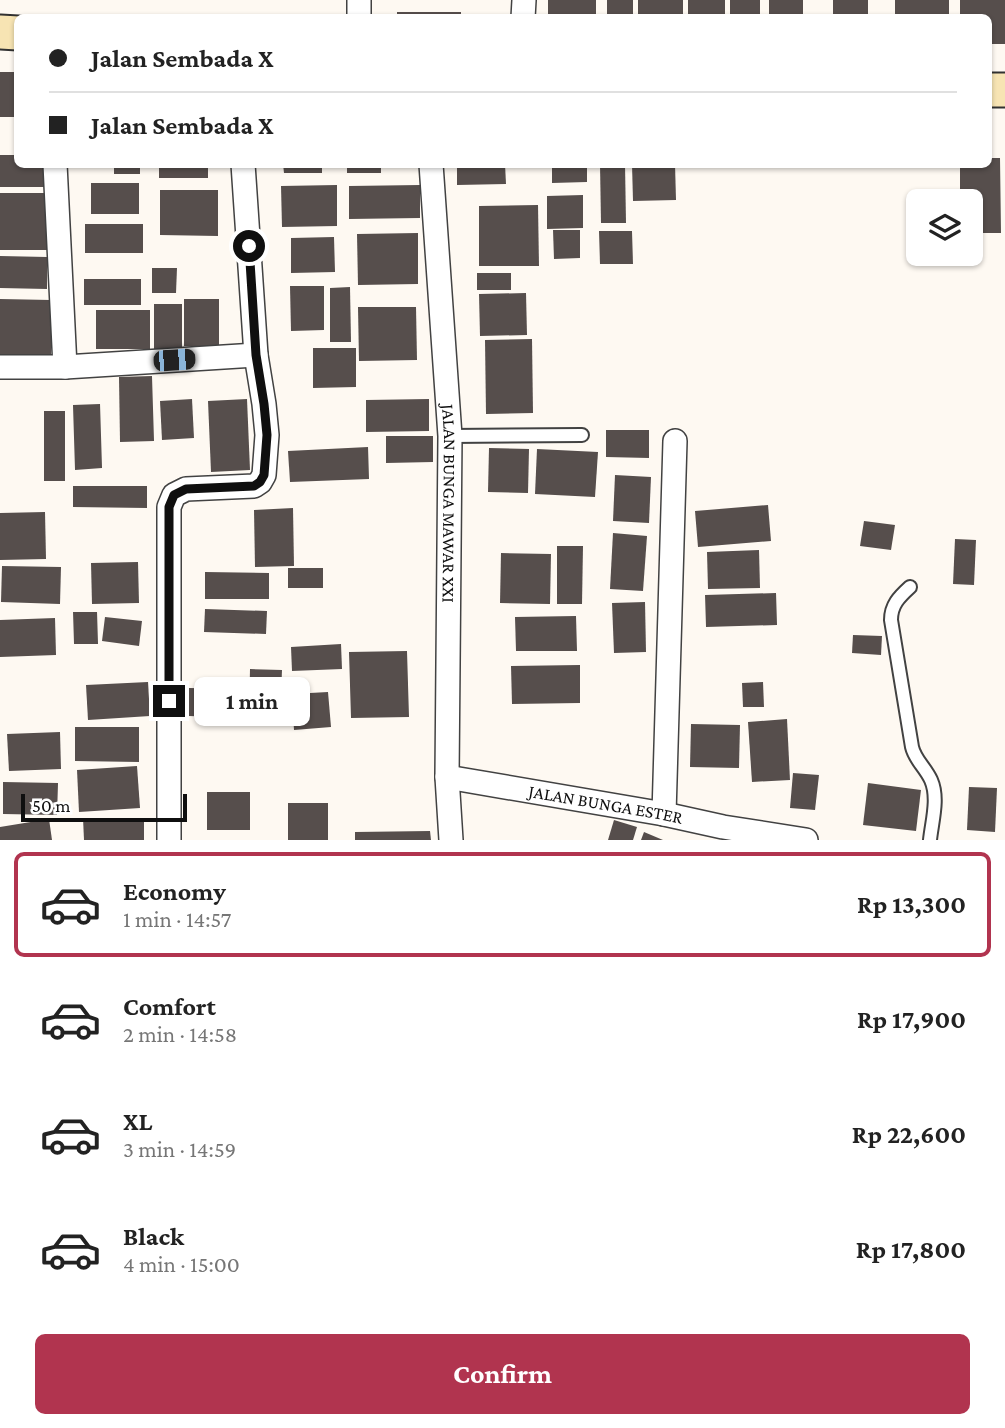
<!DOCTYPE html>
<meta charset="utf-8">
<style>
:root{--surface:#fff;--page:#f6f6f6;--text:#222;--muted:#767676;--line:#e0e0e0;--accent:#b1344f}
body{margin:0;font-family:"Crimson Pro",serif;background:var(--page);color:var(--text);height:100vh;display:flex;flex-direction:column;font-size:26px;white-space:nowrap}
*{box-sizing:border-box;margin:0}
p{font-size:23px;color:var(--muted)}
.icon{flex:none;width:38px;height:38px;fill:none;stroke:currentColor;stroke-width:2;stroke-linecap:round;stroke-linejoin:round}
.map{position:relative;height:840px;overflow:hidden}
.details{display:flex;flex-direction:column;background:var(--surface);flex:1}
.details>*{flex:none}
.top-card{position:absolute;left:14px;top:14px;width:978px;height:154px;border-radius:10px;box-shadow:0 2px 5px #0004;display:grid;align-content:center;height:154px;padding:0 35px;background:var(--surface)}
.controls{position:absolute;left:906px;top:189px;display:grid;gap:14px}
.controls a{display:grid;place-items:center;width:77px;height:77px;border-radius:10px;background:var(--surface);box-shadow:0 2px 5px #0004;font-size:35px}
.scale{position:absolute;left:21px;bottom:18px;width:166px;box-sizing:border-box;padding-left:7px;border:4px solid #0f0f0f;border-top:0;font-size:19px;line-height:24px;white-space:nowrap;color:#0f0f0f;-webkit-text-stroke:5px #fff;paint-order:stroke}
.end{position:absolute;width:32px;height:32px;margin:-16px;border:9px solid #0f0f0f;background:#fff;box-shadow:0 0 0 4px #fff}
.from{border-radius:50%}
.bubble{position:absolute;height:49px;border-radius:10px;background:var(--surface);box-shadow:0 2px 5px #0004;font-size:23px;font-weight:700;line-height:49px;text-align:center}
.car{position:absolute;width:21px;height:42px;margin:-21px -10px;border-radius:9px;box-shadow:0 0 5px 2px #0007;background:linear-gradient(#222 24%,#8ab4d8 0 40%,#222 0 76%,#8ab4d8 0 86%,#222 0)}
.top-card b{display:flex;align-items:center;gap:24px;height:66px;font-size:26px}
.top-card b+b{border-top:2px solid var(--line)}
.top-card i{width:18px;height:18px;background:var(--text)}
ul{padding:12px 0 0;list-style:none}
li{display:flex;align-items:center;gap:21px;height:105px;margin:0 14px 10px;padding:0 21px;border:4px solid transparent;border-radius:10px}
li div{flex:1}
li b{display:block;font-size:26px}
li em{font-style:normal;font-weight:700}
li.on{border-color:var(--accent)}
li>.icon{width:63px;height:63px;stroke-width:1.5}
.cta{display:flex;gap:14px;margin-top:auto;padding:14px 35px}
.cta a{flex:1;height:80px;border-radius:10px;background:var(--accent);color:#fff;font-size:28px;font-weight:700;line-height:80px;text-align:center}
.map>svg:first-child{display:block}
</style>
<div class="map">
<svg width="1005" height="840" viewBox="0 0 1005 840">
<rect width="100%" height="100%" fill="#fef9f2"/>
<g fill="#564e4c">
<rect x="548" y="0" width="48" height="18"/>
<rect x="607" y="0" width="26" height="18"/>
<rect x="638" y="0" width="45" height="18"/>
<rect x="688" y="0" width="37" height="18"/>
<rect x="730" y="0" width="30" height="18"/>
<rect x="769" y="0" width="34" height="18"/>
<rect x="833" y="0" width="35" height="18"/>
<rect x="895" y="0" width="54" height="18"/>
<polygon points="960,0 1005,0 1005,44 989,44 989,18 960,18"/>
<rect x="397" y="12" width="64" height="6"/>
<rect x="0" y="72" width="18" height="45"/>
<polygon points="0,155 18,155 18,164 50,164 50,187 0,187"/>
<polygon points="989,158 1000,158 1001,233 971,233 971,201 960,201 960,164 989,164"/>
<rect x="114" y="164" width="26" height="10"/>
<rect x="159" y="164" width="49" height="14"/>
<polygon points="283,164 322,164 322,173 284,173"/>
<rect x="347" y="164" width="34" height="9"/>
<polygon points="457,164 505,164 506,184 457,185"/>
<polygon points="552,164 587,164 587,182 552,183"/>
<polygon points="600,164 625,164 626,223 601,223"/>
<polygon points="632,164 675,164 676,200 633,201"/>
<rect x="91" y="183" width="48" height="31"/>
<polygon points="337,185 337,226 282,227 281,186"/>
<polygon points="420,185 420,218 349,219 349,186"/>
<polygon points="160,190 218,190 218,236 160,235"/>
<polygon points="0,193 49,193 48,250 0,250"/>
<polygon points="583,195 583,228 547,229 547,196"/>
<polygon points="538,205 539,266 479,266 479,206"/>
<rect x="85" y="224" width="58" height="29"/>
<polygon points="553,230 580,230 580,258 554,259"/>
<polygon points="599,231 632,231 633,264 600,264"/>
<polygon points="418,233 418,284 358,285 357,234"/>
<polygon points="334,237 335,272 291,273 291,238"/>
<polygon points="0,256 47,257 47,289 0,288"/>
<polygon points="152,268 177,268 176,293 152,293"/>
<rect x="477" y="273" width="34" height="17"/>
<rect x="84" y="279" width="57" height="26"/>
<polygon points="290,286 324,286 324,330 291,331"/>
<polygon points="350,287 351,342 330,342 330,288"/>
<polygon points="526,293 527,335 480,336 479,294"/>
<polygon points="0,299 51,300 51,355 0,355"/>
<rect x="184" y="299" width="35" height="47"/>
<rect x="154" y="304" width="28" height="47"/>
<polygon points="358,307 416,307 417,360 359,361"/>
<rect x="96" y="310" width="54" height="39"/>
<polygon points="532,339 533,413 486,414 485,340"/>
<polygon points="313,348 356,348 356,387 313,388"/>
<polygon points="152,376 154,441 120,442 119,377"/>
<polygon points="192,399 194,438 162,440 160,401"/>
<polygon points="247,399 250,470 211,472 208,401"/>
<polygon points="429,399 429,431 366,432 366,400"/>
<polygon points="100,404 102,468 75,470 73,405"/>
<rect x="44" y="411" width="21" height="70"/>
<polygon points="606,430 649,430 649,458 606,457"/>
<polygon points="386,436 433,436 433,462 386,463"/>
<polygon points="368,447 369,479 290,482 288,451"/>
<polygon points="489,448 529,449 528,493 488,492"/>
<polygon points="537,449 598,452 595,497 535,494"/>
<polygon points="615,475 651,477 649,523 613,521"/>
<polygon points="73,486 147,486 147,508 73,507"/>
<polygon points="768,505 771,541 698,547 695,511"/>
<polygon points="293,508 294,566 255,567 254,510"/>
<polygon points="45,512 46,559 0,560 0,513"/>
<polygon points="864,521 895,525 891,550 860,546"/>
<polygon points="613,533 647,536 643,591 610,589"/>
<polygon points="955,539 976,540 974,585 953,584"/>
<polygon points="557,546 583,546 582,604 557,604"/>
<polygon points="759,550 760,588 708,589 707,552"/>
<polygon points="501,553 551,554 550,604 500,603"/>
<polygon points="138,562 139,603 92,604 91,563"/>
<polygon points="2,566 61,567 60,604 1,602"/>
<rect x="288" y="568" width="35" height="20"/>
<polygon points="205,572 269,573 269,599 205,599"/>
<polygon points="776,593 777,625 706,627 705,595"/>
<polygon points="645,602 646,652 614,653 612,603"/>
<polygon points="205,609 267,611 266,634 204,632"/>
<polygon points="73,612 97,612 98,644 74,644"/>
<polygon points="576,616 577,651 516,651 515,617"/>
<polygon points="105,617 142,621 139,646 102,641"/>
<polygon points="55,618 56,655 0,657 0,620"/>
<polygon points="853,635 882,636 881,655 852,653"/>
<polygon points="341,644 342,669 292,671 291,647"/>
<polygon points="407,651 409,717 351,718 349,652"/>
<polygon points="580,665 580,703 512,704 511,666"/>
<polygon points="250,669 282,670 280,721 249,720"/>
<polygon points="148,682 150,716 88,720 86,685"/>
<polygon points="763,682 764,707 743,707 742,683"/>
<polygon points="189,688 245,689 244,718 189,716"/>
<polygon points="328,692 331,727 294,730 292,694"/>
<polygon points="787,719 790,780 752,782 748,722"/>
<polygon points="691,724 740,725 739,768 690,767"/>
<polygon points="75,727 139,727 139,762 75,761"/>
<polygon points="60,732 61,769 9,771 7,734"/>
<polygon points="137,766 140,808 79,812 77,770"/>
<polygon points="793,773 819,775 815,810 790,808"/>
<polygon points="3,782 58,783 57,815 3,814"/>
<polygon points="868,783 921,790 916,831 863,825"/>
<polygon points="969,787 997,788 995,832 967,830"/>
<rect x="207" y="792" width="43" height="38"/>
<rect x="288" y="803" width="40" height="37"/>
<polygon points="83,818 144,818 144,840 84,840"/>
<polygon points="49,819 52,840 0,840 0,827"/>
<polygon points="614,820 637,827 633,840 608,840"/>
<polygon points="430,831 431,840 355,840 355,832"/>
<polygon points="644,832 663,840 641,840"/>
</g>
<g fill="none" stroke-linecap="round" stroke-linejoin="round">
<g stroke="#424242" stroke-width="16">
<g id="lane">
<polyline points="450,436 582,435"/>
<path d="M910 587C899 597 891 605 891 620L912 747C915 760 925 767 931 780 939 798 932 821 930 840"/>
</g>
</g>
<g stroke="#424242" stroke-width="26">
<g id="street">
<polyline points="359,18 359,0"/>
<polyline points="523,18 524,0"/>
<polyline points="55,164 65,367"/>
<path id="s1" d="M431 164 450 436 447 777 451 840"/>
<polyline points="0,367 65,367 256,355"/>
<path id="s2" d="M447 777 664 814 723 827 806 840"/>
<polyline points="664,814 675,441"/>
<polyline points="169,840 169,507 174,495 186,489 254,486 260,482 264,475 267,435 264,404 256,355 243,164"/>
</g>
</g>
<g stroke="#313131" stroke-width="37">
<g id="secondary">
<polyline points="0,32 18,33"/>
<polyline points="989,90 1005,90"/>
</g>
</g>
<use href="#lane" stroke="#fff" stroke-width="12"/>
<use href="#street" stroke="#fff" stroke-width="23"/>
<use href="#secondary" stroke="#f7e4b3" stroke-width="33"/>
</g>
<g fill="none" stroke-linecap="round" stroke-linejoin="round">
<polyline stroke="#0f0f0f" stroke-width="9" points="169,701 169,507 174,495 186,489 254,486 260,482 264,475 267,435 264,404 256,355 249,246"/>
</g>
<g text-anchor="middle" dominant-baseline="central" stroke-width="7" stroke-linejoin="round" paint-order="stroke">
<g font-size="18" fill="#0f0f0f" stroke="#fff">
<text stroke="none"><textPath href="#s1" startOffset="340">JALAN BUNGA MAWAR XXI</textPath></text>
<text stroke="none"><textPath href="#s2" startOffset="161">JALAN BUNGA ESTER</textPath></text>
</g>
</g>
</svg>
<div class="controls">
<a><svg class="icon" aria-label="layers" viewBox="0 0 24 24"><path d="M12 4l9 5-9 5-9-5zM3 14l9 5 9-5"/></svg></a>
</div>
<div class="scale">50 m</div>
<i class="end from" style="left:249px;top:246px"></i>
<i class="end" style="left:169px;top:701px"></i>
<div class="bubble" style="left:194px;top:677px;width:116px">1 min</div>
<i class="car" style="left:174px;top:360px;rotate:86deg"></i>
<div class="top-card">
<b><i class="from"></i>Jalan Sembada X</b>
<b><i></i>Jalan Sembada X</b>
</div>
</div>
<section class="details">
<ul>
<li class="on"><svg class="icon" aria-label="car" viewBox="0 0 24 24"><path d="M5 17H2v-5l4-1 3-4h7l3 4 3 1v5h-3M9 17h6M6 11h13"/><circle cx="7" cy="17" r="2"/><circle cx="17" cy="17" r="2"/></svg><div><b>Economy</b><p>1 min · 14:57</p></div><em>Rp 13,300</em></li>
<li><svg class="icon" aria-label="car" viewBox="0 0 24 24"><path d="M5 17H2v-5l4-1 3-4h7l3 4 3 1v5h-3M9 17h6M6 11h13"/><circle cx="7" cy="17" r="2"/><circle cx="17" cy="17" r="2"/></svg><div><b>Comfort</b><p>2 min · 14:58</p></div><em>Rp 17,900</em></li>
<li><svg class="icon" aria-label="car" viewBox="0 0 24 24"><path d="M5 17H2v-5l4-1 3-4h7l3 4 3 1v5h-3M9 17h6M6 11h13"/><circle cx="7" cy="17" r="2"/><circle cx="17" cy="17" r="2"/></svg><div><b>XL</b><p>3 min · 14:59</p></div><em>Rp 22,600</em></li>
<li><svg class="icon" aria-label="car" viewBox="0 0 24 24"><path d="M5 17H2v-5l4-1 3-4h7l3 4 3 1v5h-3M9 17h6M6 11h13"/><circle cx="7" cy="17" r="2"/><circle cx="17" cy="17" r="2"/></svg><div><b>Black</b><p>4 min · 15:00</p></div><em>Rp 17,800</em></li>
</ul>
<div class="cta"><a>Confirm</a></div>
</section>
